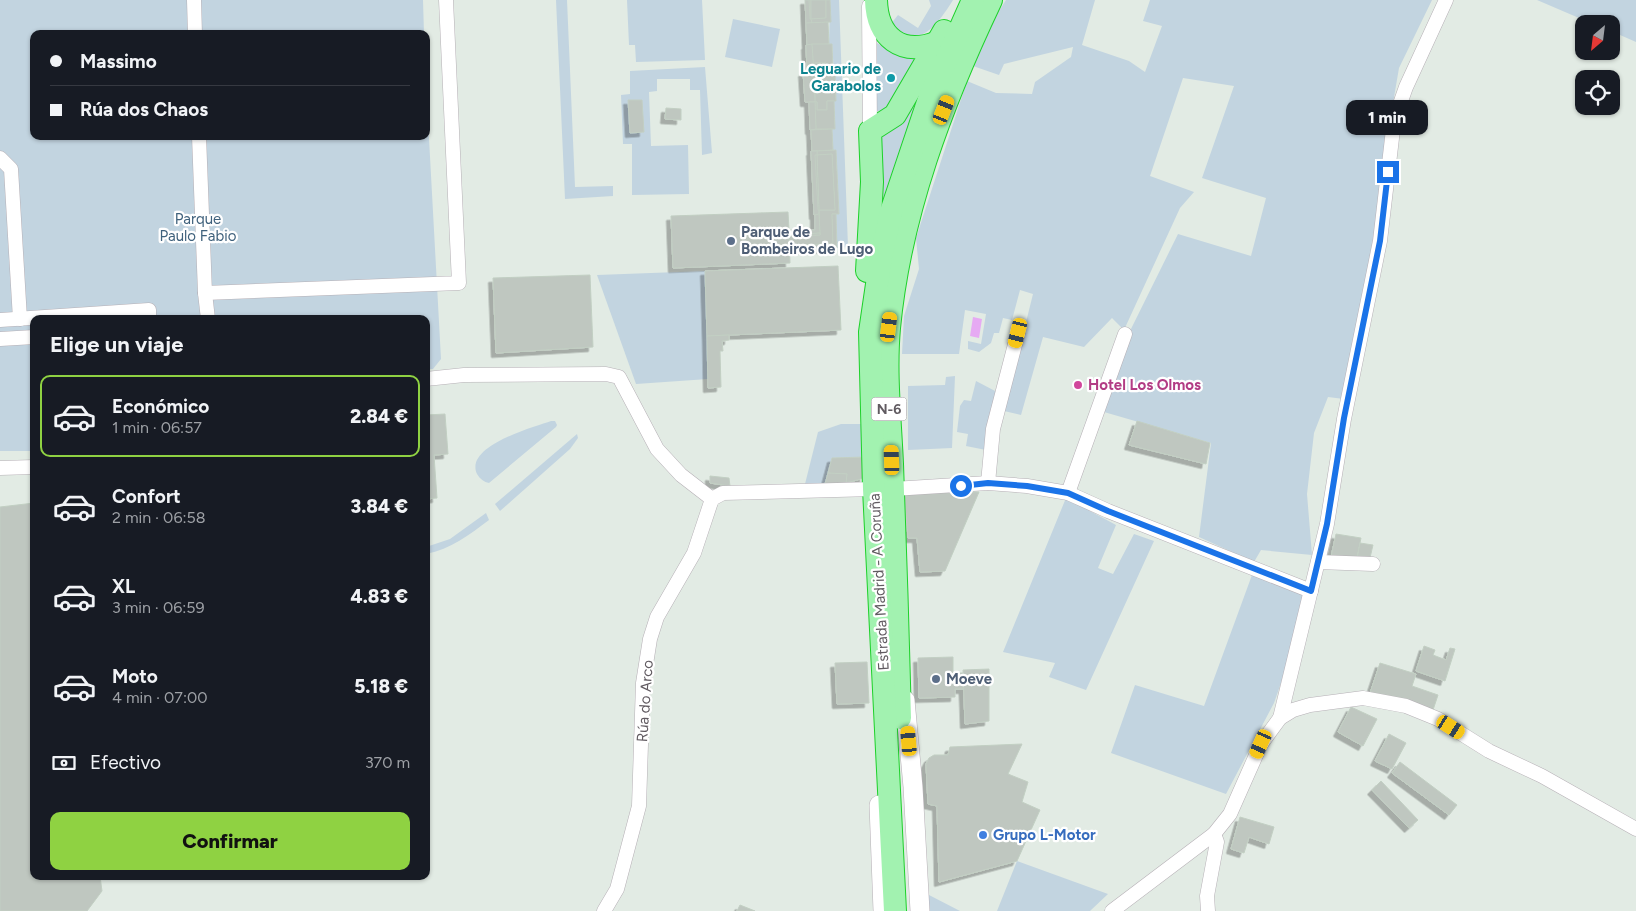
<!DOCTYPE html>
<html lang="es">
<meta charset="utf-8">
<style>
:root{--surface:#171b24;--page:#20242c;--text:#f1f3f6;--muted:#9ea1a6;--line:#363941;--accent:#8fd242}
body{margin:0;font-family:Figtree,sans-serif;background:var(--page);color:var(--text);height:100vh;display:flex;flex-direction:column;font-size:19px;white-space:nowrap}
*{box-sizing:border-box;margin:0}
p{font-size:16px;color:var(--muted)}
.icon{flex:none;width:28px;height:28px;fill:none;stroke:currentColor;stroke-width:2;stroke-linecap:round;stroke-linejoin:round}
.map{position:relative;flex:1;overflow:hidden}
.panel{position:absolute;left:30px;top:315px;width:400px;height:565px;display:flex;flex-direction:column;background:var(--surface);border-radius:10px;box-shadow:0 1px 4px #0004}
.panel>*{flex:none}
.hud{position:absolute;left:30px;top:30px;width:400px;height:110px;border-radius:10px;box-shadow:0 1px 4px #0004;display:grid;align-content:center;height:110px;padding:0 20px;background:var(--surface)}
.needle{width:32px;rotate:208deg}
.fabs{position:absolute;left:1575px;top:15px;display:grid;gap:10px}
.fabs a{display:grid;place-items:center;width:45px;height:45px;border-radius:10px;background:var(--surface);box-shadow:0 1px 4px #0004;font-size:25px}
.end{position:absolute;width:22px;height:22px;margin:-11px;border:6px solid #1a73e8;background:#fff;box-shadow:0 0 0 2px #fff}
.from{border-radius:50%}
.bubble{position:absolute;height:35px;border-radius:10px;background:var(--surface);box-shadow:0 1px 4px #0004;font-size:16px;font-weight:800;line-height:35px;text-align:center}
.car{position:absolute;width:15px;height:30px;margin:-15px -8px;border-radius:6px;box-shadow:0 0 4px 1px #0007;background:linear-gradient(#f5c518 24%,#345 0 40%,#f5c518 0 76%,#345 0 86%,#f5c518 0)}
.hud b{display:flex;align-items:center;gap:18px;height:48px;font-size:19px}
.hud b+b{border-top:1px solid var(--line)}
.hud i{width:12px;height:12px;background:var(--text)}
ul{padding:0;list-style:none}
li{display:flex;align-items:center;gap:15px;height:82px;margin:0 10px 8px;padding:0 10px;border:2px solid transparent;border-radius:10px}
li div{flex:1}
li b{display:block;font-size:19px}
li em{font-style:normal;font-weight:800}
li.on{border-color:var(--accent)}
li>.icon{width:45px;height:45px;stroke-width:1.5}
h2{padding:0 20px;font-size:22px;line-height:60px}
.pay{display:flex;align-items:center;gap:12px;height:55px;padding:0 20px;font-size:19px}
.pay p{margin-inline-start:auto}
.action{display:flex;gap:10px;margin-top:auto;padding:10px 20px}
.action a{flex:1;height:58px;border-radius:10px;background:var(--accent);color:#111;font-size:20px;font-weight:800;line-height:58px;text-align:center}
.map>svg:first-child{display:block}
</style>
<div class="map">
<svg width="1636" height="911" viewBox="0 0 1636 911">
<defs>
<filter id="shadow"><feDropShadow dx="-4.5" dy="4.5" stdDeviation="0" flood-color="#0004"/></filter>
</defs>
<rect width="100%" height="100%" fill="#e2ebe4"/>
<g fill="#c2d4e0">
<polygon points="0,0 423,0 424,34 34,34 34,136 426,136 426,83 441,359 433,369 426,369 426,319 34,319 34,451 0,451"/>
<polygon points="556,0 567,0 575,187 613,186 613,196 565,199"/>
<polygon points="627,0 702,0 705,60 636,62 635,45 629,45"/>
<polygon points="830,0 839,0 848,247 837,248 836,214 839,213 836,150 833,150 832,129 835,128 834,101 836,100 832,44 829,44"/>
<path d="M929 0H953C938 24 918 53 890 25L898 15 918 28 931 6Z"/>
<polygon points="1006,0 1095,0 1082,45 1129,61 1145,72 1162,26 1143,21 1150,0 1432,0 1399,68 1386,144 1375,233 1344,399 1328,397 1314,433 1307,494 1312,555 1261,550 1254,562 1199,537 1211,443 1104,412 1130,331 1178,234 1251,256 1266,198 1202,178 1234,86 1183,78 1150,176 1194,192 1180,208 1124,330 1112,318 1084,347 1043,337 1021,415 1004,411 1033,294 1020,290 1012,320 1003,318 999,333 994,333 991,343 979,352 968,349 968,341 981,344 986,314 965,310 959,354 902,354 904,316 919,269 916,238 967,81 996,93 1032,94 1035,82 1071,57 1073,47 1004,64 999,75 973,66 992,22"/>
<polygon points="1537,0 1636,0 1636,42 1611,31 1611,24 1593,24"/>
<polygon points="733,19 780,29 772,67 725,57"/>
<polygon points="877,43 896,54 921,56 896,98 882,112 877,111 876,106"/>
<polygon points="705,67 712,153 702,155 700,90 690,90 690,79 657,79 657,91 649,92 651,146 688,145 689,194 632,195 632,144 623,144 621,95 630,94 630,71"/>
<polygon points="917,100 881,211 880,135 903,119"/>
<polygon points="705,271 708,379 636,384 597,275"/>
<polygon points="955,376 952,448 908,450 908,386 945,385 946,377"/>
<polygon points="976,381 997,392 986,450 966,446 968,434 957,432 960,406 964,400 971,401"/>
<path d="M551 421H555L557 425 556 427 489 483C484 482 480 479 477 474 464 446 534 427 551 421Z"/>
<polygon points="841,424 862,424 864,457 832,458 825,484 805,484 818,432"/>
<polygon points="577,434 578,438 570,449 500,511 495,504"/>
<polygon points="1066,498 1116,525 1098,568 1113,574 1134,534 1154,541 1086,690 1049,677 1055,663 1003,652"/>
<path d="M486 513 489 520C469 535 451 549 426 554V547L450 539Z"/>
<polygon points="1252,575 1307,593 1310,600 1274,703 1226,794 1111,753 1135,685 1204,706"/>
<polygon points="1017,861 1108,894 1090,911 997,911"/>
<polygon points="929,895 960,911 929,911"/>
</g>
<polygon fill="#e6aaf3" points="973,317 982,319 979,338 970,336"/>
<g fill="#bfc7c0" stroke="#c2cfc3" filter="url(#shadow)">
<polygon points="805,0 809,0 812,23 806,23"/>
<polygon points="809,0 811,0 811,19 810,19"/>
<polygon points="811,0 826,0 826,18 811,19"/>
<polygon points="826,0 830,0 831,22 812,23 811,19 826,18"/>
<polygon points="828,22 829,44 807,45 806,23"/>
<polygon points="812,44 814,72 807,72 806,45"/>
<polygon points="812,44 832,44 833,71 826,72 826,63 815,63 815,72 814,72"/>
<polygon points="815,63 826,63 826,72 835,71 836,101 827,101 827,110 817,110 817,102 815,102"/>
<polygon points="803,72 814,72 815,102 805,102"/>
<polygon points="628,100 642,100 644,132 630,133"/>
<polygon points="827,101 834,101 835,129 816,129 815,102 817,102 817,110 827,110"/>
<polygon points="809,102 815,102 816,129 810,130"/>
<polygon points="666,108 681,109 681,120 665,119"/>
<polygon points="832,129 833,150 812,151 811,130"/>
<polygon points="836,150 839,214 832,214 833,244 789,245 789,236 820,235 819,210 835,210 832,154 817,155 817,151"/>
<polygon points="811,151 817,151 819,214 814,215"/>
<polygon points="832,154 835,210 819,210 817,155"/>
<polygon points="815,155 817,155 819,210 818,210"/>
<polygon points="788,212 789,230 815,230 815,215 819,214 820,233 789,235 790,263 673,268 671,216"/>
<polygon points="832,214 836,214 837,248 789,250 789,245 833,244"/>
<polygon points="820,233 820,235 789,236 789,235"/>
<polygon points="838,266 841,330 707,336 705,271"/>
<polygon points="590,275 593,347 496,353 493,278"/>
<polygon points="729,335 729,340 722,341 723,351 720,351 721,387 708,388 707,336"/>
<polygon points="445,414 448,454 434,455 437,498 426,499 426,415"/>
<polygon points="1137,421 1210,443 1206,464 1129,445"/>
<polygon points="864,457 864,478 846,483 847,474 828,473 832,458"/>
<polygon points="828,473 847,474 846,483 825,484"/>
<polygon points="710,476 729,478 730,486 710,483"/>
<polygon points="979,492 945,571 920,572 917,538 908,538 904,493"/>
<polygon points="34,503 34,876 100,876 102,891 87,911 0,911 0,507"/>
<polygon points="1336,534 1361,538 1356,562 1331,557"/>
<polygon points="1360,543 1373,545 1369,562 1357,559"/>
<polygon points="1424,646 1435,650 1433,655 1446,660 1450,648 1455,649 1445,681 1416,671"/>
<polygon points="953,657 953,673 963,673 964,689 955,689 955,697 919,698 918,658"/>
<polygon points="867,662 869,703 837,704 835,663"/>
<polygon points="1380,663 1416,674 1412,686 1438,695 1433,710 1370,693"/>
<polygon points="989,669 989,721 965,724 963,670"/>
<polygon points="1351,707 1377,719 1363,746 1338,732"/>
<polygon points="1389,734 1406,743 1392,769 1375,761"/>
<polygon points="1022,744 1008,774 1028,782 1022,802 1040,810 1017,861 939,882 937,806 928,804 926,764 929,758 934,755 948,755 950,747"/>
<polygon points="1400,762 1457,805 1449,815 1392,773"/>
<polygon points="1381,781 1418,820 1409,828 1372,790"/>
<polygon points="1240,817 1274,827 1269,844 1249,837 1244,853 1231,849"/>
<polygon points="740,905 755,911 737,911"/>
</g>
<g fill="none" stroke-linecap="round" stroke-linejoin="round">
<g stroke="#b6b0b6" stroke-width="15">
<g id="minor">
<polyline points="194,0 195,34"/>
<polyline points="869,6 870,131"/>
<polyline points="199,136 205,293 208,319"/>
<polyline points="0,158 11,169 20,319"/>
<polyline points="205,293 459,283 446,0"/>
<polyline points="0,320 149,310 149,319"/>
<polyline points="0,339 34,337"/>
<polyline points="426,379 464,375 606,374 619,377 657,449 681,475 712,499"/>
<polyline points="0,468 34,467"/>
<polyline points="988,483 993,429 1018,333"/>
<polyline points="893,489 988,483 1027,486 1068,493 1108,511 1311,591"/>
<polyline points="1068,493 1125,334"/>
<polyline points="1318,562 1373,564"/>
<polyline points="1280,718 1327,524 1344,419 1380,241 1394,121 1406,87 1446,0"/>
<polyline points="604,911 617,889 639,806 643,683 650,639 657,617 694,553 712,499 723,493 874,489"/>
<polyline points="1112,911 1214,834 1230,814 1261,744 1280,718 1293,710 1310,705 1363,698 1406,706 1438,719 1489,751 1542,776 1636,829"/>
<polyline points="1208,911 1207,896 1217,842 1214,834"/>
</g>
</g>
<g stroke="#b6afb6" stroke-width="20">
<g id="secondary">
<polyline points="905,700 913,787 920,911"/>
<polyline points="879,805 883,911"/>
</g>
</g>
<g stroke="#1dd12a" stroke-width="24">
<g id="trunk">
<path d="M876 0C877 37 901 57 938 42"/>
<polyline points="867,271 872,182 870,131 895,115 944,31"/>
<path d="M900 718C898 633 895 549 892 464 890 419 885 373 889 328 900 213 942 103 991 0"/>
<polyline points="895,911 874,489 870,332 881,257 891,212 929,99 973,0"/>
</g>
</g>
<use href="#minor" stroke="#fff" stroke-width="14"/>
<use href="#secondary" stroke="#fff" stroke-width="19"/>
<use href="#trunk" stroke="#a2f2b0" stroke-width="22"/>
</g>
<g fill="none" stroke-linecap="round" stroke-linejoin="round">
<polyline stroke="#1a73e8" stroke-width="6" points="961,486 988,483 1027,486 1068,493 1108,511 1311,591 1327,524 1344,418 1380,241 1388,172"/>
</g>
<circle fill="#0f9aa8" stroke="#fff" stroke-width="2" cx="891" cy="78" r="5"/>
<g fill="#5c6f8a" stroke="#fff" stroke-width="2">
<circle cx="731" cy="241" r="5"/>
<circle cx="936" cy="679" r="5"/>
</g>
<circle fill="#d1479c" stroke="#fff" stroke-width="2" cx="1078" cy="385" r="5"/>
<circle fill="#3f7fe0" stroke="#fff" stroke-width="2" cx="983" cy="835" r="5"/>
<g text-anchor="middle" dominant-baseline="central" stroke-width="4.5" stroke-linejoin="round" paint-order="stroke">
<rect fill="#fff" stroke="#908c90" stroke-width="1" x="871.5" y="397.5" width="35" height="23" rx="4"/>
<g font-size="14" font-weight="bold" fill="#615b61">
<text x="889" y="409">N-6</text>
</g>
<g font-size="15" font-weight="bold" fill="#0d838f" stroke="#fff" text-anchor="end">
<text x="881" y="69">Leguario de<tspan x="881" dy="17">Garabolos</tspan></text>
</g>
<g font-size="15" fill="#3f617c" stroke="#fff">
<text x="198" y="219">Parque<tspan x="198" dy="17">Paulo Fabio</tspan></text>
</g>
<g font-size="15" font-weight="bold" fill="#4e5e75" stroke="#fff" text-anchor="start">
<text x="741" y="232">Parque de<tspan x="741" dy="17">Bombeiros de Lugo</tspan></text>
<text x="946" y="679">Moeve</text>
</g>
<g font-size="15" font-weight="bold" fill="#b23c85" stroke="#fff" text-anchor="start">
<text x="1088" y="385">Hotel Los Olmos</text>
</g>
<g font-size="15" fill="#615b61" stroke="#fff">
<text transform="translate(879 582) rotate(-93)">Estrada Madrid - A Coruña</text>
<text transform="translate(645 701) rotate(-86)">Rúa do Arco</text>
</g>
<g font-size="15" font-weight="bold" fill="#366cbe" stroke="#fff" text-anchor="start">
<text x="993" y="835">Grupo L-Motor</text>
</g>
</g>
</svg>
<div class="fabs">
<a><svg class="needle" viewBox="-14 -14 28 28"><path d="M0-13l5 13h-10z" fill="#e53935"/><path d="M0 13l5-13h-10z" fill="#9ea1a6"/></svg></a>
<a><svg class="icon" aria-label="locate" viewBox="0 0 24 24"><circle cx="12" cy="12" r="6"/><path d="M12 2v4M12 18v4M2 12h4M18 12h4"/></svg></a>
</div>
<i class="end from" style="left:961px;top:486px"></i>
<i class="end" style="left:1388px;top:172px"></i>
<div class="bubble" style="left:1346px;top:100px;width:82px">1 min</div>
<i class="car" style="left:944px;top:110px;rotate:22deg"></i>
<i class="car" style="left:889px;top:327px;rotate:7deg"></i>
<i class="car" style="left:1018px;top:333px;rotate:194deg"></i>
<i class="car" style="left:892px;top:460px;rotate:358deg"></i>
<i class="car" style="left:1451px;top:727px;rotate:122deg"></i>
<i class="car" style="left:909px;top:741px;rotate:355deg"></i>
<i class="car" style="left:1261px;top:744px;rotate:204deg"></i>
<div class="hud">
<b><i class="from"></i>Massimo</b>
<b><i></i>Rúa dos Chaos</b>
</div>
<section class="panel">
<h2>Elige un viaje</h2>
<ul>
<li class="on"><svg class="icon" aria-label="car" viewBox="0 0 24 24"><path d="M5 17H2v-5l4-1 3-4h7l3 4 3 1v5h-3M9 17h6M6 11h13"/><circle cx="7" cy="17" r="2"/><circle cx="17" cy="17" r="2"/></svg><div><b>Económico</b><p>1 min · 06:57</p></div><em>2.84 €</em></li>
<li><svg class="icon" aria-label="car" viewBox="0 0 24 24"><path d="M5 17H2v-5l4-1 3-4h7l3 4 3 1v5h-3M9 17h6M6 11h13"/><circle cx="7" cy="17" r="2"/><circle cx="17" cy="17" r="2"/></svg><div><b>Confort</b><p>2 min · 06:58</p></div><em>3.84 €</em></li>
<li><svg class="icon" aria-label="car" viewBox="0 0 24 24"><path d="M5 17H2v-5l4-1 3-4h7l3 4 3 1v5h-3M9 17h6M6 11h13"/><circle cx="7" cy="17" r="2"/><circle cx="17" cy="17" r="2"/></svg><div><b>XL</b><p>3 min · 06:59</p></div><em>4.83 €</em></li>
<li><svg class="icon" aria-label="car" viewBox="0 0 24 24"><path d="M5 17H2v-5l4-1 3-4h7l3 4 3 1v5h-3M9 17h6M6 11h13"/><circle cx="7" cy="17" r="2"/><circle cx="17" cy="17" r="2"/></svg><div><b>Moto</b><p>4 min · 07:00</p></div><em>5.18 €</em></li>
</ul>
<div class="pay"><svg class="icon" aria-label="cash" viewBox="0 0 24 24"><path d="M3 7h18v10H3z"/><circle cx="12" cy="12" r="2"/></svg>Efectivo<p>370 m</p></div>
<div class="action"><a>Confirmar</a></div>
</section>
</div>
